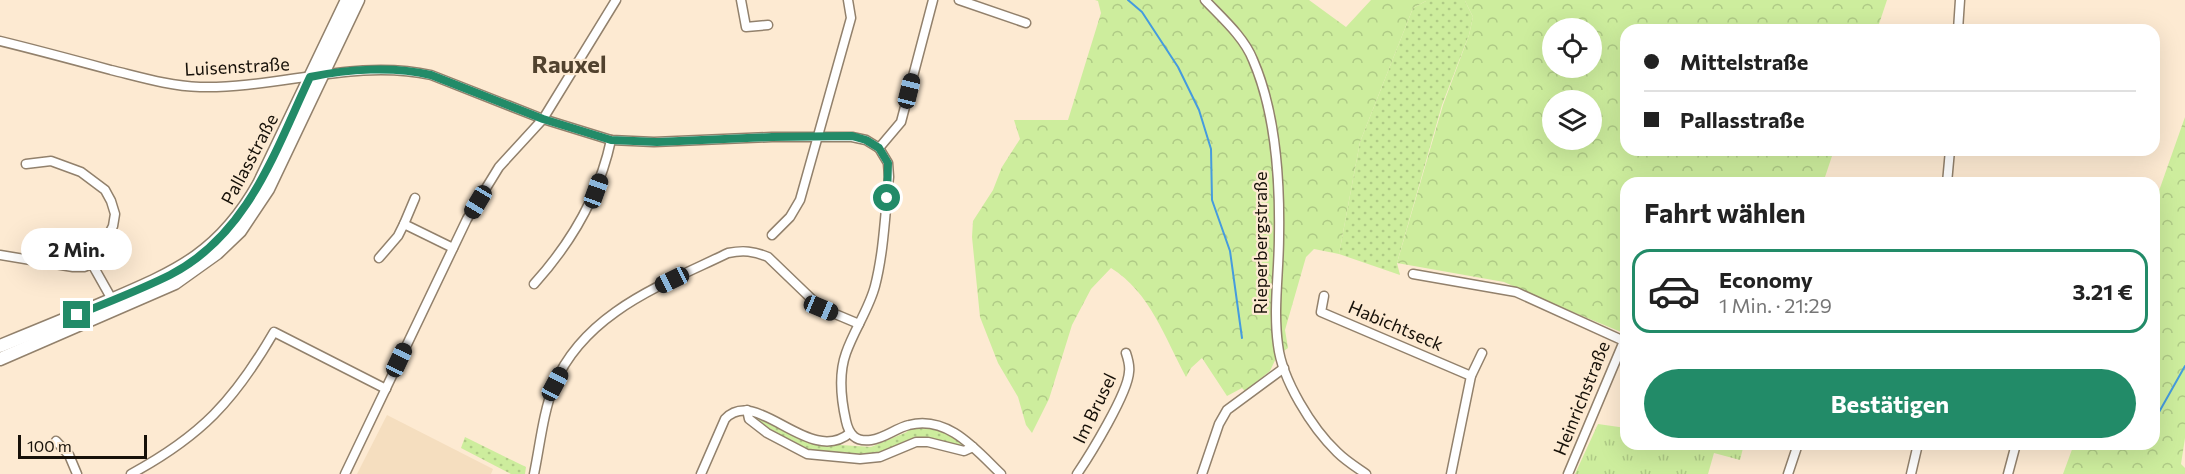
<!DOCTYPE html>
<html lang="de">
<meta charset="utf-8">
<style>
:root{--surface:#fff;--page:#f2f2f2;--text:#222;--muted:#767676;--line:#e0e0e0;--accent:#228b68}
body{margin:0;font-family:Commissioner,sans-serif;background:var(--page);color:var(--text);height:100vh;display:flex;flex-direction:column;font-size:22px;white-space:nowrap}
*{box-sizing:border-box;margin:0}
p{font-size:20px;color:var(--muted)}
.icon{flex:none;width:33px;height:33px;fill:none;stroke:currentColor;stroke-width:2;stroke-linecap:round;stroke-linejoin:round}
.map{position:relative;flex:1;overflow:hidden}
.panel{position:absolute;left:1620px;top:177px;width:540px;height:273px;display:flex;flex-direction:column;background:var(--surface);border-radius:18px;box-shadow:0 6px 24px #0002}
.panel>*{flex:none}
.hud{position:absolute;left:1620px;top:24px;width:540px;height:132px;border-radius:18px;box-shadow:0 6px 24px #0002;display:grid;align-content:center;height:132px;padding:0 24px;background:var(--surface)}
.fabs{position:absolute;left:1542px;top:18px;display:grid;gap:12px}
.fabs a{display:grid;place-items:center;width:60px;height:60px;border-radius:50%;background:var(--surface);box-shadow:0 6px 24px #0002;font-size:30px}
.scale{position:absolute;left:18px;bottom:15px;width:129px;box-sizing:border-box;padding-left:6px;border:3px solid #161008;border-top:0;font-size:16px;line-height:21px;white-space:nowrap;color:#161008;-webkit-text-stroke:4px #fdead2;paint-order:stroke}
.end{position:absolute;width:27px;height:27px;margin:-14px;border:8px solid #228b68;background:#fff;box-shadow:0 0 0 3px #fff}
.from{border-radius:50%}
.bubble{position:absolute;height:42px;border-radius:21px;background:var(--surface);box-shadow:0 6px 24px #0002;font-size:20px;font-weight:700;line-height:42px;text-align:center}
.car{position:absolute;width:18px;height:36px;margin:-18px -9px;border-radius:8px;box-shadow:0 0 4px 2px #0007;background:linear-gradient(#222 24%,#8ab4d8 0 40%,#222 0 76%,#8ab4d8 0 86%,#222 0)}
.hud b{display:flex;align-items:center;gap:21px;height:57px;font-size:22px}
.hud b+b{border-top:2px solid var(--line)}
.hud i{width:15px;height:15px;background:var(--text)}
ul{padding:0;list-style:none}
li{display:flex;align-items:center;gap:18px;height:84px;margin:0 12px 9px;padding:0 12px;border:3px solid transparent;border-radius:18px}
li div{flex:1}
li b{display:block;font-size:22px}
li em{font-style:normal;font-weight:700}
li.on{border-color:var(--accent)}
li>.icon{width:54px;height:54px;stroke-width:1.5}
h2{padding:0 24px;font-size:27px;line-height:72px}
.primary-button{display:flex;gap:12px;margin-top:auto;padding:12px 24px}
.primary-button a{flex:1;height:69px;border-radius:36px;background:var(--accent);color:#fff;font-size:24px;font-weight:700;line-height:69px;text-align:center}
.map>svg:first-child{display:block}
</style>
<div class="map">
<svg width="2185" height="474" viewBox="0 0 2185 474">
<defs>
<pattern id="grass-dots" width="8" height="8" patternUnits="userSpaceOnUse" patternTransform="scale(1.5)"><rect width="8" height="8" fill="#cded9d"/><path d="M2 2h.1M6 6h.1" fill="none" stroke="#afca86" stroke-width="1.8" stroke-linecap="round"/></pattern>
<pattern id="forest-crowns" width="20" height="18" patternUnits="userSpaceOnUse" patternTransform="scale(1.5)"><rect width="20" height="18" fill="#cded9d"/><path d="M2 6a3 3 0 1 1 6 0M12 15a3 3 0 1 1 6 0" fill="none" stroke="#afca86"/></pattern>
<pattern id="park-tufts" width="24" height="20" patternUnits="userSpaceOnUse" patternTransform="scale(1.5)"><rect width="24" height="20" fill="#cded9d"/><path d="M3 7l-1-3M5 7V3M7 7l1-3M15 17l-1-3M17 17v-4M19 17l1-3" fill="none" stroke="#afca86"/></pattern>
</defs>
<rect width="100%" height="100%" fill="#fdead2"/>
<polygon fill="#f5debf" points="387,415 493,469 491,474 357,474"/>
<g fill="url(#grass-dots)">
<polygon points="1426,1 1465,1 1473,17 1469,35 1442,105 1397,263 1400,275 1339,254 1360,142 1413,8"/>
<path d="M751 415 800 439 811 443 871 447 907 432 908 428C938 425 941 429 965 445V447L916 439 890 451 862 456 807 450 753 419Z"/>
<polygon points="465,437 526,467 525,474 511,474 461,448"/>
</g>
<g fill="url(#forest-crowns)" fill-rule="evenodd">
<path d="M1095 0H1309L1346 27 1371 0H1887L1877 30H1626V150H1834L1823 183H1626V334L1558 306 1504 282 1397 263 1443 105 1469 35 1473 17 1465 1H1426L1413 8 1360 142 1339 254 1314 249 1306 257 1285 330 1288 348 1277 356 1270 371 1245 391 1242 388 1227 396 1202 358 1191 368 1186 377C1165 338 1150 292 1111 268L1091 289 1072 325 1049 399 1032 433 1026 425 1018 397 998 363 980 317 972 237 973 221 993 190 1002 167 1020 139 1014 120H1068L1101 13 1098 1ZM1552 28H1592V68H1552ZM1552 100H1592V140H1552Z"/>
<polygon points="2185,117 2185,438 2181,464 2185,468 2185,474 2063,474 2074,444 2154,444 2154,205"/>
</g>
<polygon fill="url(#park-tufts)" points="1598,424 1626,428 1626,444 1744,444 1740,460 1714,453 1708,474 1575,474"/>
<g fill="none" stroke-linecap="round" stroke-linejoin="round">
<g stroke="#459bde" stroke-width="2">
<polyline points="1128,0 1142,12 1178,67 1199,110 1211,149 1212,200 1230,251 1242,338"/>
<polyline points="2154,421 2185,366"/>
</g>
<g stroke="#92816c" stroke-width="11">
<g id="street">
<polyline points="741,0 746,27 768,25"/>
<polyline points="959,0 1026,23"/>
<path d="M1205 0C1222 18 1244 37 1253 60 1276 113 1280 179 1279 236 1279 273 1273 309 1278 345 1282 380 1312 428 1337 452 1346 461 1356 467 1366 474"/>
<polyline points="1958,30 1960,0"/>
<path d="M0 41C37 50 74 60 111 70 140 77 169 86 200 87 277 89 355 58 431 75L543 119 611 140 654 142 772 137H852L866 140 879 148 888 163 889 177C885 213 884 251 875 286 869 309 854 330 846 353 838 375 841 399 846 421 849 435 856 442 871 440 885 438 896 428 909 425 948 415 976 450 1001 474"/>
<polyline points="879,148 901,122 933,0"/>
<polyline points="26,164 51,161 81,172 105,190 111,201 115,214 113,226 96,259 92,264"/>
<polyline points="1947,183 1950,150"/>
<polyline points="404,224 415,198"/>
<polyline points="772,235 790,217 800,200 851,18 848,0"/>
<polyline points="0,255 73,267 84,267 92,264 114,303"/>
<polyline points="379,258 398,236 404,224 453,248"/>
<polyline points="1413,274 1516,292 1624,341 1568,474"/>
<path d="M534 284C572 242 599 196 611 140"/>
<polyline points="1324,296 1321,312 1471,376"/>
<polyline points="747,410 749,419 767,433 807,454 860,459 880,457 916,442 928,442 964,451 973,447"/>
<polyline points="56,441 69,455 77,474"/>
<path d="M131 474C201 436 234 401 274 332L386 389"/>
<polyline points="345,474 467,219 499,167 543,119 616,0"/>
<path d="M534 474C540 445 543 413 554 385 585 312 662 285 728 253 743 250 754 251 768 257L821 308 859 324"/>
<path d="M701 474 725 419C757 385 809 467 850 433"/>
<path d="M1077 474C1090 455 1128 393 1129 372 1130 366 1128 359 1126 353"/>
<polyline points="1202,474 1219,424 1227,410 1284,368"/>
<polyline points="1451,474 1471,376 1482,353"/>
<polyline points="1788,474 1798,444"/>
<polyline points="1911,474 1918,444"/>
<polyline points="2008,474 2016,444"/>
</g>
</g>
<g stroke="#92816c" stroke-width="15">
<g id="secondary">
<path d="M0 346C37 331 74 316 111 300 179 271 221 252 259 184L347 0"/>
<polyline points="0,359 175,283 217,253 240,231 268,189 358,0"/>
</g>
</g>
<use href="#street" stroke="#fff" stroke-width="8"/>
<use href="#secondary" stroke="#fff" stroke-width="12"/>
</g>
<g fill="none" stroke-linecap="round" stroke-linejoin="round">
<path stroke="#228b68" stroke-width="8" d="M77 315C108 302 140 290 170 275 248 235 275 151 310 77 348 69 393 66 431 75L543 119 611 140 657 142 772 137 852 136 866 140 879 148 888 163 887 198"/>
</g>
<g text-anchor="middle" dominant-baseline="central" stroke-width="4.5" stroke-linejoin="round" paint-order="stroke">
<g font-size="18" fill="#161008" stroke="#fdead2">
<text transform="translate(237 66) rotate(-3)">Luisenstraße</text>
<text transform="translate(249 159) rotate(-62)">Pallasstraße</text>
<text transform="translate(1260 243) rotate(-90)">Rieperbergstraße</text>
<text transform="translate(1396 325) rotate(23)">Habichtseck</text>
<text transform="translate(1581 398) rotate(-68)">Heinrichstraße</text>
<text transform="translate(1094 408) rotate(-64)">Im Brusel</text>
</g>
<g font-size="24" font-weight="bold" fill="#51422e" stroke="#fdead2">
<text x="569" y="63">Rauxel</text>
</g>
</g>
</svg>
<div class="fabs">
<a><svg class="icon" aria-label="locate" viewBox="0 0 24 24"><circle cx="12" cy="12" r="6"/><path d="M12 2v4M12 18v4M2 12h4M18 12h4"/></svg></a>
<a><svg class="icon" aria-label="layers" viewBox="0 0 24 24"><path d="M12 4l9 5-9 5-9-5zM3 14l9 5 9-5"/></svg></a>
</div>
<div class="scale">100 m</div>
<i class="end from" style="left:887px;top:198px"></i>
<i class="end" style="left:77px;top:315px"></i>
<div class="bubble" style="left:21px;top:228px;width:111px">2 Min.</div>
<i class="car" style="left:909px;top:91px;rotate:14deg"></i>
<i class="car" style="left:596px;top:191px;rotate:20deg"></i>
<i class="car" style="left:478px;top:202px;rotate:211deg"></i>
<i class="car" style="left:672px;top:280px;rotate:244deg"></i>
<i class="car" style="left:821px;top:308px;rotate:113deg"></i>
<i class="car" style="left:399px;top:360px;rotate:25deg"></i>
<i class="car" style="left:555px;top:384px;rotate:28deg"></i>
<div class="hud">
<b><i class="from"></i>Mittelstraße</b>
<b><i></i>Pallasstraße</b>
</div>
<section class="panel">
<h2>Fahrt wählen</h2>
<ul>
<li class="on"><svg class="icon" aria-label="car" viewBox="0 0 24 24"><path d="M5 17H2v-5l4-1 3-4h7l3 4 3 1v5h-3M9 17h6M6 11h13"/><circle cx="7" cy="17" r="2"/><circle cx="17" cy="17" r="2"/></svg><div><b>Economy</b><p>1 Min. · 21:29</p></div><em>3.21 €</em></li>
</ul>
<div class="primary-button"><a>Bestätigen</a></div>
</section>
</div>
